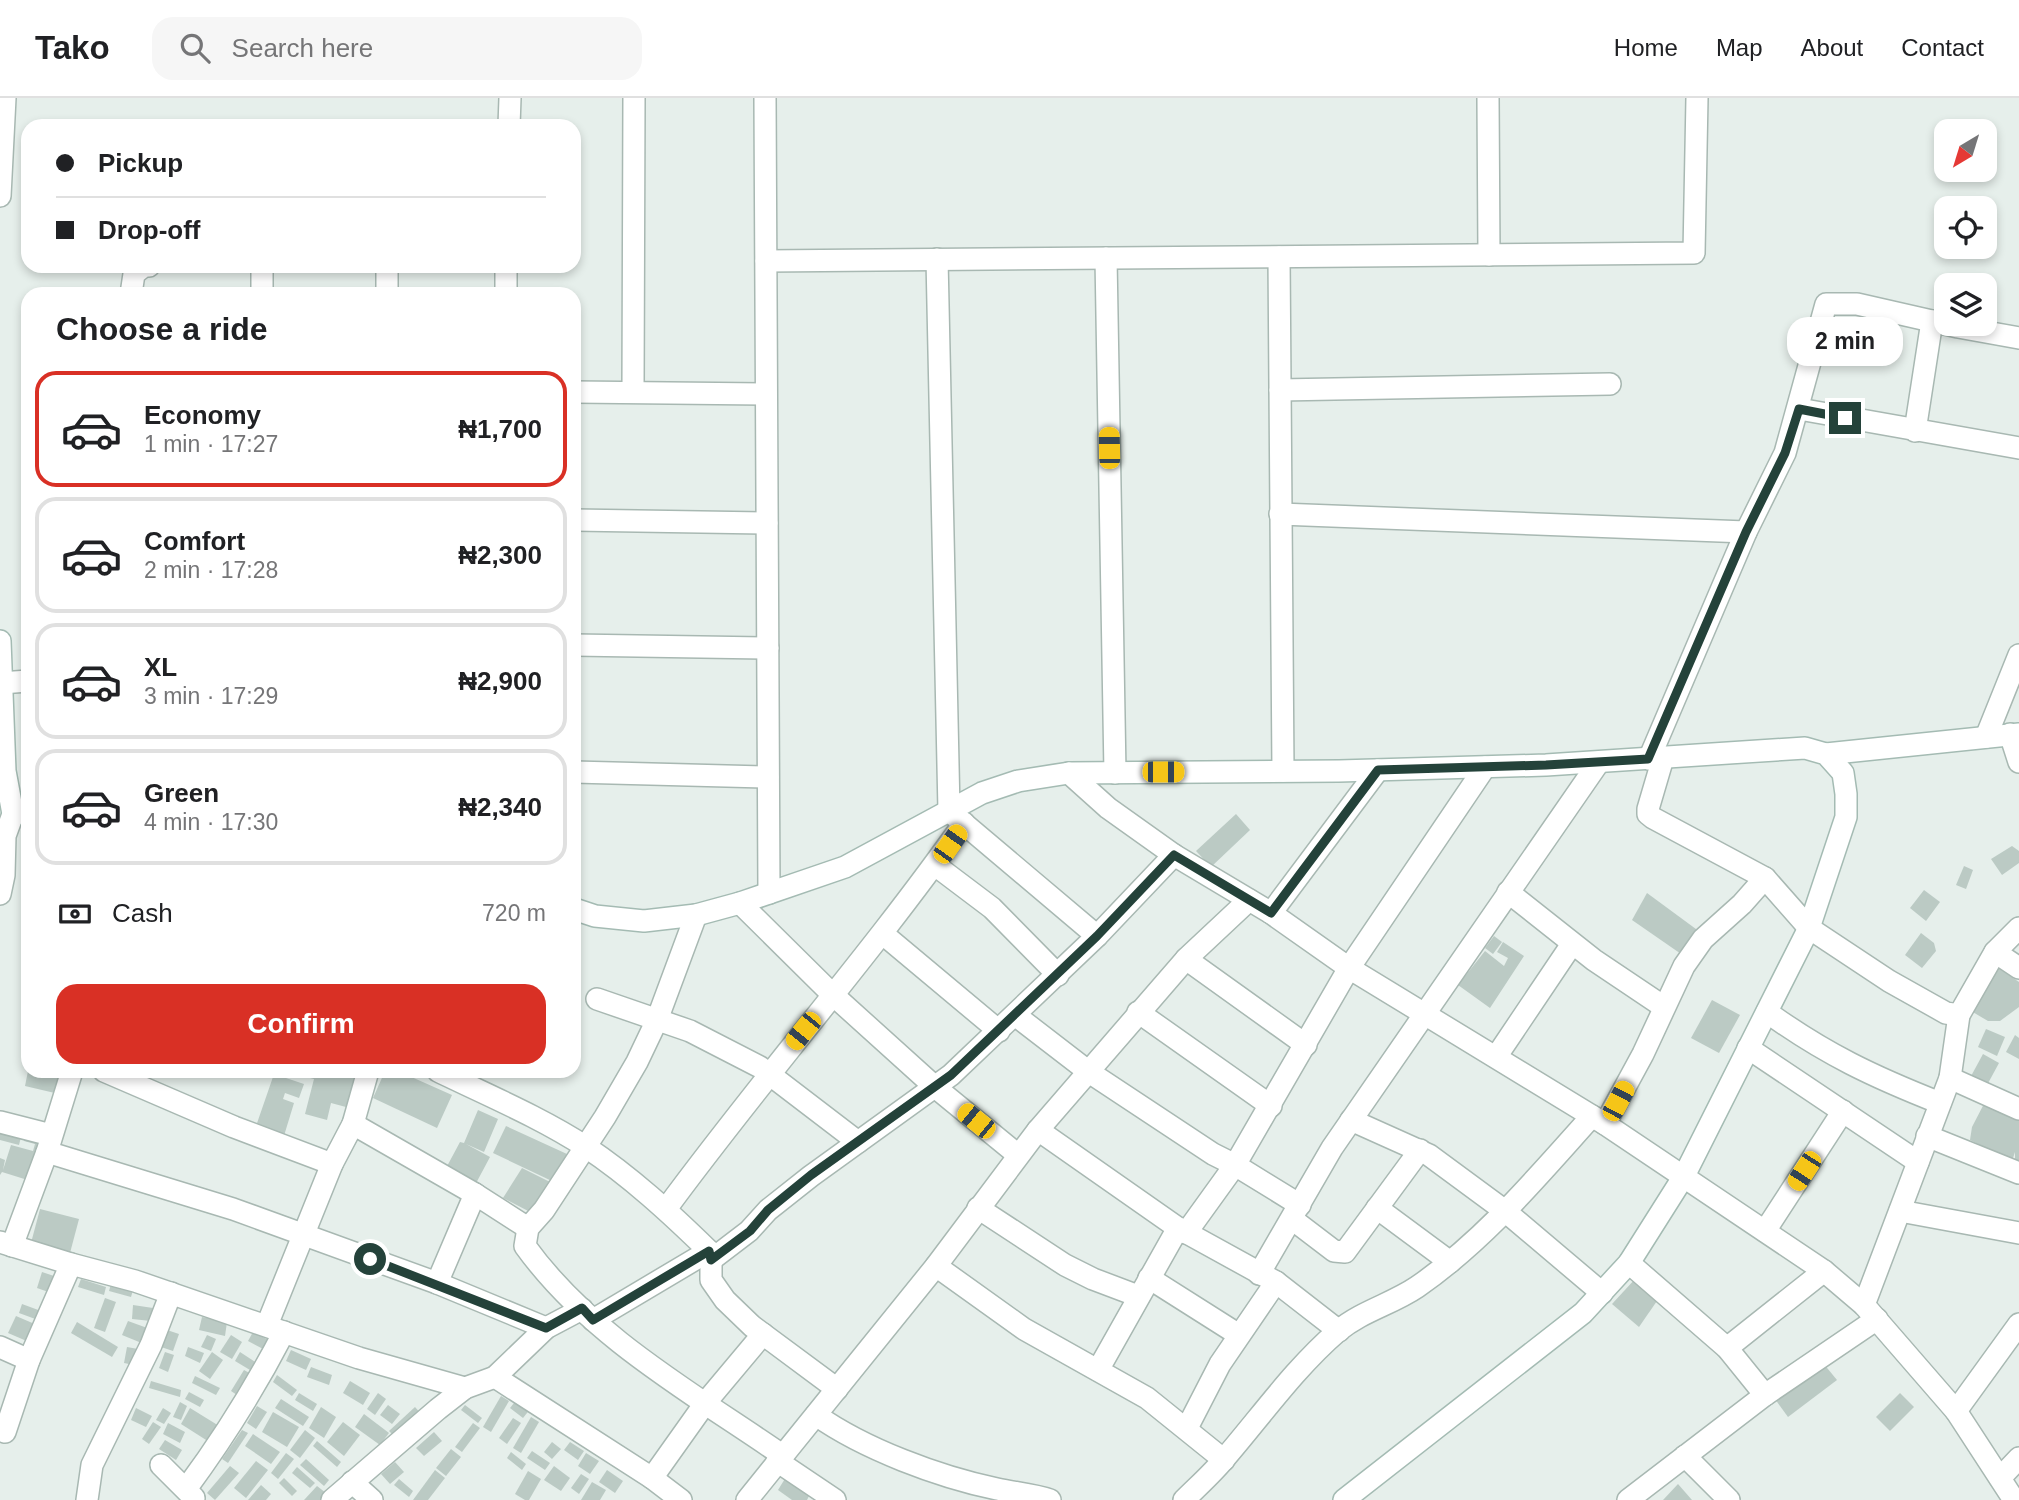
<!DOCTYPE html>
<meta charset="utf-8">
<style>
:root{--surface:#fff;--page:#f6f6f6;--text:#202124;--muted:#757577;--line:#e0e0e0;--accent:#d93025}
body{margin:0;font-family:Helvetica,sans-serif;background:var(--page);color:var(--text);height:100vh;display:flex;flex-direction:column;font-size:26px;white-space:nowrap}
*{box-sizing:border-box;margin:0}
p{font-size:23px;color:var(--muted)}
.icon{flex:none;width:38px;height:38px;fill:none;stroke:currentColor;stroke-width:2;stroke-linecap:round;stroke-linejoin:round}
.map{position:relative;flex:1;overflow:hidden}
.drawer{position:absolute;left:21px;top:189px;width:560px;height:791px;display:flex;flex-direction:column;background:var(--surface);border-radius:21px;box-shadow:0 4px 10px #0003}
.drawer>*{flex:none}
.top-card{position:absolute;left:21px;top:21px;width:560px;height:154px;border-radius:21px;box-shadow:0 4px 10px #0003;display:grid;align-content:center;height:154px;padding:0 35px;background:var(--surface)}
.needle{width:46px;rotate:218deg}
.tools{position:absolute;left:1934px;top:21px;display:grid;gap:14px}
.tools a{display:grid;place-items:center;width:63px;height:63px;border-radius:14px;background:var(--surface);box-shadow:0 4px 10px #0003;font-size:35px}
.end{position:absolute;width:32px;height:32px;margin:-16px;border:9px solid #24423a;background:#fff;box-shadow:0 0 0 4px #fff}
.from{border-radius:50%}
.bubble{position:absolute;height:49px;border-radius:21px;background:var(--surface);box-shadow:0 4px 10px #0003;font-size:23px;font-weight:700;line-height:49px;text-align:center}
.car{position:absolute;width:21px;height:42px;margin:-21px -10px;border-radius:9px;box-shadow:0 0 5px 2px #0007;background:linear-gradient(#f5c518 24%,#345 0 40%,#f5c518 0 76%,#345 0 86%,#f5c518 0)}
.top-card b{display:flex;align-items:center;gap:24px;height:66px;font-size:26px}
.top-card b+b{border-top:2px solid var(--line)}
.top-card i{width:18px;height:18px;background:var(--text)}
ul{padding:0;list-style:none}
li{display:flex;align-items:center;gap:21px;height:116px;margin:0 14px 10px;padding:0 21px;border:4px solid var(--line);border-radius:21px}
li div{flex:1}
li b{display:block;font-size:26px}
li em{font-style:normal;font-weight:700}
li.current{border-color:var(--accent)}
li>.icon{width:63px;height:63px;stroke-width:1.5}
h2{padding:0 35px;font-size:32px;line-height:84px}
.pay{display:flex;align-items:center;gap:18px;height:77px;padding:0 35px;font-size:26px}
.pay p{margin-inline-start:auto}
.primary-button{display:flex;gap:14px;margin-top:auto;padding:14px 35px}
.primary-button a{flex:1;height:80px;border-radius:21px;background:var(--accent);color:#fff;font-size:28px;font-weight:700;line-height:80px;text-align:center}
header{display:flex;align-items:center;gap:42px;box-sizing:border-box;height:98px;padding:0 35px;background:var(--surface);border-bottom:2px solid var(--line)}
header strong{font-size:33px}
nav{display:flex;gap:38px;margin-inline-start:auto;font-size:24px}
.search{width:490px;height:63px;background:var(--page);display:flex;align-items:center;gap:18px;box-sizing:border-box;padding:0 24px;border-radius:21px;color:var(--muted);font-size:26px}
.map>svg:first-child{display:block}
</style>
<header>
<strong>Tako</strong>
<div class="search"><svg class="icon" aria-label="search" viewBox="0 0 24 24"><circle cx="10" cy="10" r="6"/><path d="M15 15l6 6"/></svg>Search here</div>
<nav><a>Home</a><a>Map</a><a>About</a><a>Contact</a></nav>
</header>
<div class="map">
<svg width="2019" height="1402" viewBox="0 0 2019 1402">
<rect width="100%" height="100%" fill="#e6efeb"/>
<g fill="#bbcac4">
<polygon points="1236,716 1250,732 1211,769 1196,753"/>
<polygon points="2012,748 2019,753 2019,765 2002,777 1991,761"/>
<polygon points="1964,768 1973,772 1966,791 1956,787"/>
<polygon points="1924,792 1940,804 1926,823 1910,810"/>
<polygon points="1647,795 1700,834 1684,858 1632,822"/>
<polygon points="1921,835 1934,845 1936,853 1922,870 1905,857"/>
<polygon points="1494,838 1502,844 1493,856 1485,850"/>
<polygon points="1503,844 1524,858 1490,910 1458,887 1485,853 1504,868 1508,860 1497,854"/>
<polygon points="1998,870 2019,884 2019,909 2000,923 1988,923 1971,913"/>
<polygon points="1712,902 1740,917 1719,955 1691,940"/>
<polygon points="1986,931 2005,939 1997,958 1978,949"/>
<polygon points="2015,937 2019,940 2019,961 2006,954"/>
<polygon points="1983,956 1999,965 1986,989 1970,980"/>
<polygon points="28,973 63,979 59,996 25,988"/>
<polygon points="299,973 356,973 346,1009 331,1005 327,1022 305,1016 314,981 298,977"/>
<polygon points="385,973 398,973 452,997 437,1030 373,1000"/>
<polygon points="274,976 304,986 299,1000 285,995 283,1001 294,1005 283,1041 255,1031"/>
<polygon points="1987,1000 2019,1017 2019,1068 2015,1066 2015,1054 2012,1063 1970,1042 1972,1029"/>
<polygon points="478,1012 498,1021 484,1054 466,1046 490,1059 474,1089 445,1072 460,1044 464,1045"/>
<polygon points="506,1028 567,1056 554,1084 493,1055"/>
<polygon points="0,1029 22,1035 19,1047 0,1042"/>
<polygon points="23,1037 45,1043 34,1084 2,1074 0,1077 0,1060 5,1062 3,1072 11,1047 33,1053 35,1046 24,1043"/>
<polygon points="522,1070 554,1086 532,1115 503,1100"/>
<polygon points="40,1111 79,1121 70,1155 31,1145"/>
<polygon points="42,1174 63,1181 57,1197 37,1190"/>
<polygon points="1636,1180 1659,1200 1639,1229 1612,1206"/>
<polygon points="81,1181 106,1189 104,1197 78,1189"/>
<polygon points="111,1186 133,1192 131,1199 109,1193"/>
<polygon points="105,1200 116,1204 105,1234 94,1230"/>
<polygon points="22,1206 41,1213 38,1222 19,1215"/>
<polygon points="133,1207 153,1210 151,1223 132,1221"/>
<polygon points="16,1218 37,1227 29,1244 8,1235"/>
<polygon points="202,1219 227,1224 225,1238 199,1232"/>
<polygon points="128,1223 150,1231 144,1246 122,1237"/>
<polygon points="77,1224 118,1249 112,1259 71,1235"/>
<polygon points="167,1232 179,1236 173,1253 161,1249"/>
<polygon points="253,1234 274,1245 269,1254 248,1243"/>
<polygon points="207,1237 216,1241 211,1253 201,1249"/>
<polygon points="231,1237 242,1244 232,1261 220,1254"/>
<polygon points="127,1249 138,1251 134,1267 124,1265"/>
<polygon points="188,1249 204,1255 200,1265 185,1258"/>
<polygon points="291,1252 311,1261 306,1272 286,1263"/>
<polygon points="165,1254 174,1257 168,1274 159,1270"/>
<polygon points="212,1254 223,1262 210,1281 199,1273"/>
<polygon points="240,1254 260,1267 255,1275 235,1263"/>
<polygon points="1823,1265 1837,1282 1788,1319 1775,1301"/>
<polygon points="311,1269 332,1277 329,1287 307,1279"/>
<polygon points="244,1272 253,1277 240,1299 231,1293"/>
<polygon points="277,1277 297,1292 292,1298 273,1284"/>
<polygon points="195,1278 220,1290 216,1297 192,1285"/>
<polygon points="151,1283 181,1292 180,1299 149,1290"/>
<polygon points="350,1283 370,1295 363,1307 343,1295"/>
<polygon points="189,1294 204,1302 200,1309 185,1301"/>
<polygon points="299,1295 317,1306 313,1313 295,1302"/>
<polygon points="378,1295 386,1301 375,1317 367,1311"/>
<polygon points="1900,1295 1914,1309 1890,1333 1876,1319"/>
<polygon points="501,1298 509,1303 491,1334 483,1329"/>
<polygon points="518,1300 531,1310 523,1320 510,1310"/>
<polygon points="281,1301 309,1319 303,1328 275,1310"/>
<polygon points="180,1304 187,1308 181,1322 173,1319"/>
<polygon points="388,1307 400,1316 392,1326 380,1317"/>
<polygon points="465,1307 482,1320 478,1325 461,1312"/>
<polygon points="257,1308 267,1314 256,1331 247,1325"/>
<polygon points="321,1309 336,1319 324,1340 309,1330"/>
<polygon points="415,1309 422,1317 396,1340 389,1333"/>
<polygon points="136,1310 152,1318 146,1329 131,1322"/>
<polygon points="163,1310 171,1315 164,1326 156,1322"/>
<polygon points="190,1310 224,1331 214,1347 181,1326"/>
<polygon points="273,1314 299,1329 287,1349 262,1334"/>
<polygon points="364,1316 389,1335 380,1347 355,1329"/>
<polygon points="531,1319 539,1324 521,1355 513,1350"/>
<polygon points="513,1320 521,1325 507,1346 499,1340"/>
<polygon points="153,1324 161,1329 149,1346 142,1341"/>
<polygon points="343,1324 360,1337 344,1358 327,1344"/>
<polygon points="168,1325 185,1334 180,1345 163,1336"/>
<polygon points="473,1325 480,1330 462,1354 455,1349"/>
<polygon points="242,1332 248,1335 228,1365 222,1361"/>
<polygon points="305,1332 315,1340 300,1360 290,1352"/>
<polygon points="434,1334 442,1343 424,1358 416,1350"/>
<polygon points="253,1336 280,1354 271,1366 245,1348"/>
<polygon points="165,1342 182,1352 176,1362 159,1351"/>
<polygon points="317,1343 341,1364 337,1369 313,1348"/>
<polygon points="552,1344 561,1351 552,1361 544,1354"/>
<polygon points="570,1344 584,1353 578,1362 564,1352"/>
<polygon points="451,1351 461,1359 446,1378 436,1370"/>
<polygon points="532,1353 550,1365 545,1372 527,1360"/>
<polygon points="511,1354 526,1366 522,1372 507,1360"/>
<polygon points="286,1355 294,1361 278,1381 271,1375"/>
<polygon points="586,1355 599,1363 590,1376 578,1368"/>
<polygon points="306,1361 329,1382 324,1388 300,1367"/>
<polygon points="256,1363 268,1372 246,1400 234,1390"/>
<polygon points="395,1364 404,1374 390,1386 381,1376"/>
<polygon points="230,1368 239,1375 215,1402 207,1395"/>
<polygon points="554,1368 570,1380 561,1393 544,1382"/>
<polygon points="297,1369 315,1385 310,1390 292,1375"/>
<polygon points="435,1372 445,1380 428,1402 413,1402"/>
<polygon points="607,1372 623,1383 615,1395 599,1384"/>
<polygon points="528,1373 541,1381 529,1402 525,1402 515,1396"/>
<polygon points="581,1376 589,1381 579,1396 571,1390"/>
<polygon points="786,1379 809,1398 807,1402 792,1402 778,1392"/>
<polygon points="284,1380 297,1393 292,1398 279,1385"/>
<polygon points="399,1381 413,1393 409,1399 394,1387"/>
<polygon points="592,1384 606,1392 600,1402 581,1402"/>
<polygon points="1678,1386 1692,1402 1663,1402"/>
<polygon points="261,1387 271,1396 266,1402 248,1402"/>
<polygon points="317,1388 326,1395 320,1402 304,1402"/>
</g>
<g fill="none" stroke-linecap="round" stroke-linejoin="round">
<g stroke="#a8b8b2" stroke-width="24">
<g id="street">
<polyline points="765,0 769,795"/>
<polyline points="1488,0 1489,157"/>
<polyline points="509,28 510,0"/>
<polyline points="0,98 5,0"/>
<polyline points="1279,159 1283,673"/>
<polyline points="1106,160 1115,675"/>
<polyline points="937,161 949,713 1097,838"/>
<polyline points="766,163 1694,155 1697,0"/>
<polyline points="131,196 134,176 144,168 149,168"/>
<polyline points="262,196 262,168"/>
<polyline points="387,196 387,168"/>
<polyline points="506,196 506,168"/>
<polyline points="1280,292 1610,286"/>
<polyline points="574,294 766,296"/>
<polyline points="633,294 634,0"/>
<polyline points="1799,311 2019,350"/>
<polyline points="1915,333 1932,223"/>
<polyline points="1280,416 1746,434"/>
<polyline points="574,422 767,425"/>
<polyline points="574,547 768,550"/>
<polyline points="1,585 28,583"/>
<polyline points="2010,636 2019,664"/>
<polyline points="1986,639 2019,557"/>
<polyline points="1663,660 1648,711 1648,716 1653,720 1765,780 1809,830 1889,883 1946,915 1959,917"/>
<polyline points="1649,661 1746,434 1785,355 1826,206 1857,206 1958,229 2019,240"/>
<polyline points="574,674 768,679"/>
<polyline points="1069,675 1108,710 1174,757 1271,815 1349,870 1605,1026 1824,1173 1864,1207 1956,1313 2014,1402"/>
<polyline points="935,767 992,810 1058,877"/>
<polyline points="1508,794 1594,862 1664,909"/>
<polyline points="0,796 4,777 5,738 13,716"/>
<polyline points="740,805 832,896 935,989 1018,1057"/>
<polyline points="1271,815 1378,672"/>
<path d="M696 817 657 922 637 964 605 1019 544 1112 528 1130 525 1148C590 1238 692 1295 782 1357"/>
<polyline points="883,836 999,933"/>
<polyline points="1995,854 2019,870"/>
<polyline points="1186,861 1306,947"/>
<polyline points="597,901 690,933 760,969 858,1044"/>
<polyline points="1138,914 1271,1008"/>
<path d="M1767 914C1825 956 1874 979 1940 1005"/>
<polyline points="1015,917 1089,974 1213,1056 1235,1067 1300,1107"/>
<polyline points="1748,950 1918,1064"/>
<polyline points="1496,959 1572,846"/>
<polyline points="104,973 234,1029 332,1066"/>
<path d="M438 973C487 997 540 1019 586 1049 631 1079 670 1115 709 1153L711 1162V1182L725 1202 752 1228 837 1291"/>
<polyline points="1950,980 2019,1011"/>
<polyline points="1351,1022 1429,1057 1505,1113 1602,1195"/>
<polyline points="0,1024 51,1037"/>
<polyline points="353,1026 475,1096 528,1130"/>
<polyline points="1605,1026 1643,956 1684,868 1703,841 1742,806 1765,780"/>
<polyline points="1038,1032 1178,1130 1276,1184 1339,1233"/>
<polyline points="1927,1038 2019,1075"/>
<polyline points="47,1054 233,1111 437,1185 546,1230"/>
<polyline points="978,1110 1065,1167 1093,1181 1138,1198"/>
<polyline points="1377,1110 1450,1164"/>
<path d="M666 1111C762 980 870 858 964 725"/>
<polyline points="1900,1113 2019,1135"/>
<polyline points="1292,1121 1334,1153 1345,1154 1420,1052"/>
<polyline points="1765,1133 1843,1013"/>
<polyline points="1186,1135 1235,1067 1349,870 1485,669"/>
<polyline points="0,1144 71,1166 135,1183 359,1260 465,1290"/>
<polyline points="12,1148 47,1054 72,973"/>
<polyline points="711,1162 749,1133 768,1112 811,1078 951,977 1097,838 1174,757"/>
<polyline points="1629,1165 1727,1250 1765,1297"/>
<polyline points="936,1168 1024,1231 1147,1300 1224,1362"/>
<polyline points="1259,1176 1332,1050 1599,664"/>
<polyline points="1149,1180 1239,1237"/>
<polyline points="437,1185 475,1096"/>
<polyline points="1864,1207 1950,980 1959,917 1995,854 2019,830"/>
<polyline points="593,1222 709,1153"/>
<polyline points="267,1227 332,1066 353,1026 368,973"/>
<polyline points="0,1249 29,1262"/>
<polyline points="1727,1250 1824,1173"/>
<polyline points="1098,1272 1178,1130"/>
<polyline points="495,1279 652,1380 681,1402"/>
<polyline points="1956,1313 2019,1226"/>
<path d="M816 1317C864 1351 939 1379 997 1391 1015 1395 1033 1396 1050 1402"/>
<polyline points="1187,1330 1220,1266 1276,1184"/>
<polyline points="5,1334 29,1262 71,1166"/>
<polyline points="1685,1358 1729,1402"/>
<polyline points="777,1363 835,1402"/>
<polyline points="161,1367 194,1400"/>
<polyline points="652,1380 706,1304 763,1236"/>
<polyline points="2000,1380 2019,1360"/>
<polyline points="352,1384 372,1402"/>
<path d="M186 1391C223 1341 255 1290 284 1234"/>
<polyline points="87,1402 92,1367 151,1247 171,1195"/>
<polyline points="332,1402 438,1311 465,1290 495,1279 546,1230 582,1211"/>
<polyline points="747,1402 936,1168 1038,1032 1186,861 1249,802"/>
<path d="M1184 1402C1198 1388 1213 1375 1225 1360 1262 1317 1295 1270 1338 1233 1362 1213 1392 1206 1417 1189 1484 1143 1538 1078 1592 1018"/>
<polyline points="1628,1402 1765,1297 1877,1221"/>
</g>
</g>
<g stroke="#a4bbb3" stroke-width="24">
<g id="secondary">
<polyline points="0,543 5,673 13,716 28,714"/>
<polyline points="1826,656 2019,636"/>
<polyline points="574,811 595,818 644,823 696,817 740,805 845,769 982,695 1018,683 1069,675 1339,673 1546,667 1805,650 1826,656 1843,675 1846,696 1846,719 1809,830 1684,1078 1629,1165 1583,1215 1344,1402"/>
</g>
</g>
<use href="#street" stroke="#fff" stroke-width="21"/>
<use href="#secondary" stroke="#fff" stroke-width="21"/>
</g>
<g fill="none" stroke-linecap="round" stroke-linejoin="round">
<polyline stroke="#24423a" stroke-width="9" points="370,1161 546,1230 582,1210 593,1222 709,1153 711,1162 750,1133 768,1112 811,1077 951,977 1097,838 1174,757 1271,815 1378,672 1546,667 1648,661 1746,434 1785,355 1799,311 1845,320"/>
</g>
</svg>
<div class="tools">
<a><svg class="needle" viewBox="-14 -14 28 28"><path d="M0-13l5 13h-10z" fill="#e53935"/><path d="M0 13l5-13h-10z" fill="#757577"/></svg></a>
<a><svg class="icon" aria-label="locate" viewBox="0 0 24 24"><circle cx="12" cy="12" r="6"/><path d="M12 2v4M12 18v4M2 12h4M18 12h4"/></svg></a>
<a><svg class="icon" aria-label="layers" viewBox="0 0 24 24"><path d="M12 4l9 5-9 5-9-5zM3 14l9 5 9-5"/></svg></a>
</div>
<i class="end from" style="left:370px;top:1161px"></i>
<i class="end" style="left:1845px;top:320px"></i>
<div class="bubble" style="left:1787px;top:219px;width:116px">2 min</div>
<i class="car" style="left:1109px;top:350px;rotate:359deg"></i>
<i class="car" style="left:1163px;top:674px;rotate:90deg"></i>
<i class="car" style="left:950px;top:746px;rotate:35deg"></i>
<i class="car" style="left:803px;top:933px;rotate:219deg"></i>
<i class="car" style="left:1618px;top:1003px;rotate:28deg"></i>
<i class="car" style="left:976px;top:1023px;rotate:309deg"></i>
<i class="car" style="left:1804px;top:1073px;rotate:213deg"></i>
<div class="top-card">
<b><i class="from"></i>Pickup</b>
<b><i></i>Drop-off</b>
</div>
<section class="drawer">
<h2>Choose a ride</h2>
<ul>
<li class="current"><svg class="icon" aria-label="car" viewBox="0 0 24 24"><path d="M5 17H2v-5l4-1 3-4h7l3 4 3 1v5h-3M9 17h6M6 11h13"/><circle cx="7" cy="17" r="2"/><circle cx="17" cy="17" r="2"/></svg><div><b>Economy</b><p>1 min · 17:27</p></div><em>₦1,700</em></li>
<li><svg class="icon" aria-label="car" viewBox="0 0 24 24"><path d="M5 17H2v-5l4-1 3-4h7l3 4 3 1v5h-3M9 17h6M6 11h13"/><circle cx="7" cy="17" r="2"/><circle cx="17" cy="17" r="2"/></svg><div><b>Comfort</b><p>2 min · 17:28</p></div><em>₦2,300</em></li>
<li><svg class="icon" aria-label="car" viewBox="0 0 24 24"><path d="M5 17H2v-5l4-1 3-4h7l3 4 3 1v5h-3M9 17h6M6 11h13"/><circle cx="7" cy="17" r="2"/><circle cx="17" cy="17" r="2"/></svg><div><b>XL</b><p>3 min · 17:29</p></div><em>₦2,900</em></li>
<li><svg class="icon" aria-label="car" viewBox="0 0 24 24"><path d="M5 17H2v-5l4-1 3-4h7l3 4 3 1v5h-3M9 17h6M6 11h13"/><circle cx="7" cy="17" r="2"/><circle cx="17" cy="17" r="2"/></svg><div><b>Green</b><p>4 min · 17:30</p></div><em>₦2,340</em></li>
</ul>
<div class="pay"><svg class="icon" aria-label="cash" viewBox="0 0 24 24"><path d="M3 7h18v10H3z"/><circle cx="12" cy="12" r="2"/></svg>Cash<p>720 m</p></div>
<div class="primary-button"><a>Confirm</a></div>
</section>
</div>
